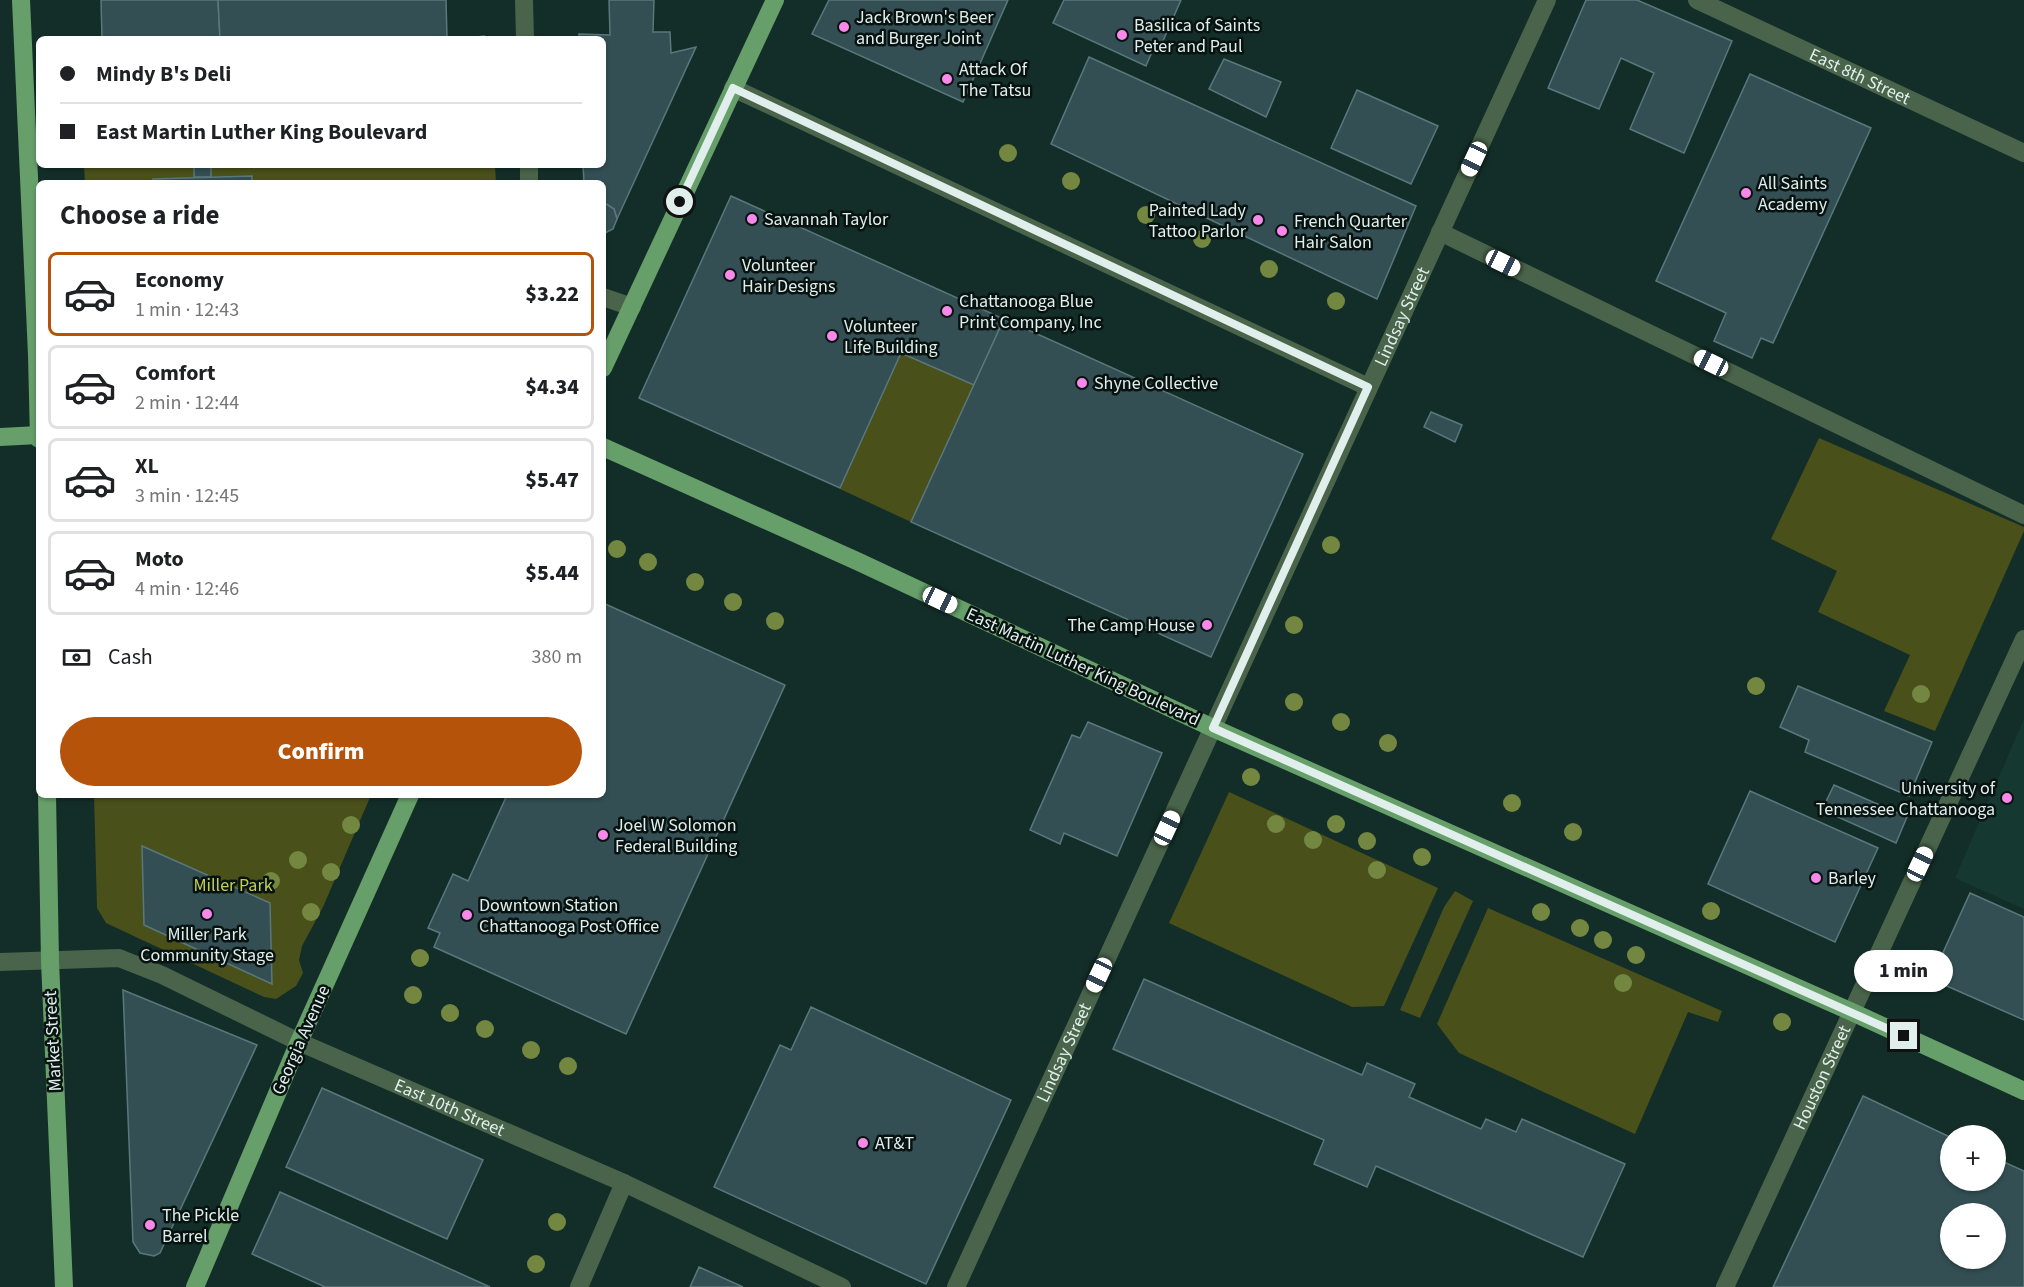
<!DOCTYPE html>
<meta charset="utf-8">
<style>
:root{--surface:#fff;--page:#f6f6f6;--text:#202124;--muted:#757577;--line:#e0e0e0;--accent:#b45309}
body{margin:0;font-family:"Source Sans 3",sans-serif;background:var(--page);color:var(--text);height:100vh;display:flex;flex-direction:column;font-size:22px;white-space:nowrap}
*{box-sizing:border-box;margin:0}
p{font-size:20px;color:var(--muted)}
.icon{flex:none;width:33px;height:33px;fill:none;stroke:currentColor;stroke-width:2;stroke-linecap:round;stroke-linejoin:round}
.map{position:relative;flex:1;overflow:hidden}
.drawer{position:absolute;left:36px;top:180px;width:570px;height:618px;display:flex;flex-direction:column;background:var(--surface);border-radius:9px;box-shadow:0 2px 4px #0004}
.drawer>*{flex:none}
.top-card{position:absolute;left:36px;top:36px;width:570px;height:132px;border-radius:9px;box-shadow:0 2px 4px #0004;display:grid;align-content:center;height:132px;padding:0 24px;background:var(--surface)}
.buttons{position:absolute;left:1940px;top:1125px;display:grid;gap:12px}
.buttons a{display:grid;place-items:center;width:66px;height:66px;border-radius:50%;background:var(--surface);box-shadow:0 2px 4px #0004;font-size:30px}
.end{position:absolute;width:27px;height:27px;margin:-14px;border:8px solid #e0efeb;background:#111;box-shadow:0 0 0 3px #111}
.from{border-radius:50%}
.bubble{position:absolute;height:42px;border-radius:21px;background:var(--surface);box-shadow:0 2px 4px #0004;font-size:20px;font-weight:800;line-height:42px;text-align:center}
.car{position:absolute;width:18px;height:36px;margin:-18px -9px;border-radius:8px;box-shadow:0 0 4px 2px #0007;background:linear-gradient(#fff 24%,#345 0 40%,#fff 0 76%,#345 0 86%,#fff 0)}
.top-card b{display:flex;align-items:center;gap:21px;height:57px;font-size:22px}
.top-card b+b{border-top:2px solid var(--line)}
.top-card i{width:15px;height:15px;background:var(--text)}
ul{padding:0;list-style:none}
li{display:flex;align-items:center;gap:18px;height:84px;margin:0 12px 9px;padding:0 12px;border:3px solid var(--line);border-radius:9px}
li div{flex:1}
li b{display:block;font-size:22px}
li em{font-style:normal;font-weight:800}
li.current{border-color:var(--accent)}
li>.icon{width:54px;height:54px;stroke-width:1.5}
h2{padding:0 24px;font-size:27px;line-height:72px}
.pay{display:flex;align-items:center;gap:15px;height:66px;padding:0 24px;font-size:22px}
.pay p{margin-inline-start:auto}
.button{display:flex;gap:12px;margin-top:auto;padding:12px 24px}
.button a{flex:1;height:69px;border-radius:36px;background:var(--accent);color:#fff;font-size:24px;font-weight:800;line-height:69px;text-align:center}
.map>svg:first-child{display:block}
</style>
<div class="map">
<svg width="2024" height="1287" viewBox="0 0 2024 1287">
<rect width="100%" height="100%" fill="#132e28"/>
<polygon fill="#153931" points="2024,719 2024,909 1955,878"/>
<g fill="#4a5019">
<polygon points="84,165 495,165 496,183 85,183"/>
<polygon points="901,353 974,385 911,522 840,489"/>
<polygon points="1819,438 2024,527 2024,531 1935,731 1884,711 1910,655 1818,612 1837,571 1771,539"/>
<polygon points="1229,792 1438,888 1384,1006 1352,1007 1169,923"/>
<polygon points="94,795 371,795 323,907 302,946 299,960 303,973 296,986 276,999 264,997 106,923 97,908"/>
<polygon points="1455,891 1473,901 1420,1018 1400,1010 1444,907"/>
<polygon points="1488,908 1722,1011 1718,1022 1688,1012 1635,1134 1459,1053 1437,1024"/>
</g>
<g fill="#334f53" stroke="#5a787c" stroke-width="1.5" fill-rule="evenodd">
<polygon points="101,0 218,0 220,39 102,39"/>
<polygon points="218,0 446,0 447,38 220,39"/>
<polygon points="609,0 654,0 653,32 670,32 671,53 696,47 617,219 614,209 603,202 603,183 584,183 583,165 603,165 603,39 579,39 579,34 610,35"/>
<polygon points="829,0 1008,0 963,102 812,34"/>
<polygon points="1064,0 1181,0 1159,50 1154,47 1146,66 1053,23"/>
<polygon points="1586,0 1637,0 1732,41 1684,153 1630,129 1654,73 1621,58 1599,109 1548,88"/>
<polygon points="484,36 484,39 409,39 476,37"/>
<polygon points="1089,57 1416,206 1377,299 1051,144"/>
<polygon points="1224,59 1281,82 1266,117 1209,89"/>
<polygon points="1750,74 1871,128 1773,343 1761,338 1752,358 1714,341 1726,313 1656,281"/>
<polygon points="1357,90 1438,126 1411,184 1331,148"/>
<rect x="194" y="165" width="17" height="12"/>
<polygon points="252,176 252,183 153,183 153,179"/>
<polygon points="731,196 1004,319 974,385 901,353 840,488 639,398"/>
<polygon points="603,202 614,209 617,219 613,229 603,234"/>
<polygon points="1004,319 1303,454 1211,657 911,522"/>
<polygon points="1431,412 1462,425 1455,442 1424,427"/>
<polygon points="603,603 785,685 626,1034 434,947 440,933 428,928 453,874 468,881 507,795 603,795"/>
<polygon points="1798,686 1932,742 1909,796 1805,752 1809,740 1780,727"/>
<polygon points="1088,722 1162,753 1117,856 1064,833 1060,844 1030,830 1072,735 1080,738"/>
<polygon points="1834,785 1907,817 1896,843 1822,810"/>
<polygon points="1750,791 1878,848 1835,942 1708,884"/>
<polygon points="142,846 270,903 272,984 144,925"/>
<polygon points="1970,893 2024,917 2024,1020 1931,979"/>
<polygon points="1144,979 1362,1075 1367,1063 1415,1084 1409,1097 1481,1129 1486,1119 1516,1132 1522,1119 1625,1164 1583,1257 1376,1166 1367,1187 1314,1164 1324,1140 1113,1049"/>
<polygon points="123,990 257,1045 160,1253 154,1256 140,1253 133,1242"/>
<polygon points="811,1007 1011,1100 926,1284 714,1187 780,1045 791,1050"/>
<polygon points="322,1088 483,1160 447,1239 286,1167"/>
<path d="M1863 1096 1950 1137V1180H1995V1158L2024 1171V1287H1773ZM1950 1214H1995V1258H1950Z"/>
<polygon points="280,1192 490,1287 325,1287 252,1254"/>
<polygon points="699,1267 743,1287 690,1287"/>
</g>
<g fill="none" stroke-linecap="round" stroke-linejoin="round">
<g stroke="#49644a" stroke-width="18">
<polyline points="524,0 525,39"/>
<path id="s1" d="M1697 0 2024 153"/>
<polyline points="733,88 1368,387"/>
<polyline points="529,165 529,183"/>
<polyline points="1440,232 2024,515"/>
<polyline points="603,297 632,307"/>
<path id="s2" d="M0 962 119 958 162 975 299 1042 624 1183 842 1287"/>
<polyline points="579,1287 624,1183"/>
<path id="s3" d="M956 1287 1547 0"/>
<path id="s4" d="M1725 1287 2024 639"/>
</g>
<g stroke="#669f6a" stroke-width="18">
<polyline points="21,0 37,355 39,439"/>
<polyline points="603,368 775,0"/>
<polyline points="0,437 39,435"/>
<polyline points="603,447 859,562 1213,728 1852,1012 2024,1091"/>
<polyline points="47,795 50,961 64,1287"/>
<polyline points="195,1287 299,1042 410,795"/>
</g>
</g>
<g fill="#738740">
<circle cx="1008" cy="153" r="9"/>
<circle cx="1071" cy="181" r="9"/>
<circle cx="1146" cy="215" r="9"/>
<circle cx="1202" cy="239" r="9"/>
<circle cx="1269" cy="269" r="9"/>
<circle cx="1336" cy="301" r="9"/>
<circle cx="1331" cy="545" r="9"/>
<circle cx="617" cy="549" r="9"/>
<circle cx="648" cy="562" r="9"/>
<circle cx="695" cy="582" r="9"/>
<circle cx="733" cy="602" r="9"/>
<circle cx="775" cy="621" r="9"/>
<circle cx="1294" cy="625" r="9"/>
<circle cx="1756" cy="686" r="9"/>
<circle cx="1921" cy="694" r="9"/>
<circle cx="1294" cy="702" r="9"/>
<circle cx="1341" cy="722" r="9"/>
<circle cx="1388" cy="743" r="9"/>
<circle cx="1251" cy="777" r="9"/>
<circle cx="1512" cy="803" r="9"/>
<circle cx="1276" cy="824" r="9"/>
<circle cx="1336" cy="824" r="9"/>
<circle cx="351" cy="825" r="9"/>
<circle cx="1573" cy="832" r="9"/>
<circle cx="1313" cy="840" r="9"/>
<circle cx="1367" cy="841" r="9"/>
<circle cx="1422" cy="857" r="9"/>
<circle cx="298" cy="860" r="9"/>
<circle cx="1377" cy="870" r="9"/>
<circle cx="331" cy="872" r="9"/>
<circle cx="271" cy="881" r="9"/>
<circle cx="1711" cy="911" r="9"/>
<circle cx="311" cy="912" r="9"/>
<circle cx="1541" cy="912" r="9"/>
<circle cx="1580" cy="928" r="9"/>
<circle cx="1603" cy="940" r="9"/>
<circle cx="1636" cy="955" r="9"/>
<circle cx="420" cy="958" r="9"/>
<circle cx="1623" cy="983" r="9"/>
<circle cx="413" cy="995" r="9"/>
<circle cx="450" cy="1013" r="9"/>
<circle cx="1782" cy="1022" r="9"/>
<circle cx="485" cy="1029" r="9"/>
<circle cx="531" cy="1050" r="9"/>
<circle cx="568" cy="1066" r="9"/>
<circle cx="557" cy="1222" r="9"/>
<circle cx="536" cy="1264" r="9"/>
</g>
<g fill="none" stroke-linecap="round" stroke-linejoin="round">
<polyline stroke="#e0efeb" stroke-width="8" points="680,202 733,88 1368,387 1213,728 1904,1036"/>
</g>
<g fill="#f888ea" stroke="#081311" stroke-width="2">
<circle cx="844" cy="27" r="6"/>
<circle cx="1122" cy="35" r="6"/>
<circle cx="947" cy="79" r="6"/>
<circle cx="1746" cy="193" r="6"/>
<circle cx="752" cy="219" r="6"/>
<circle cx="1258" cy="220" r="6"/>
<circle cx="1282" cy="231" r="6"/>
<circle cx="730" cy="275" r="6"/>
<circle cx="947" cy="311" r="6"/>
<circle cx="832" cy="336" r="6"/>
<circle cx="1082" cy="383" r="6"/>
<circle cx="1207" cy="625" r="6"/>
<circle cx="2007" cy="798" r="6"/>
<circle cx="603" cy="835" r="6"/>
<circle cx="1816" cy="878" r="6"/>
<circle cx="207" cy="914" r="6"/>
<circle cx="467" cy="915" r="6"/>
<circle cx="863" cy="1143" r="6"/>
<circle cx="150" cy="1225" r="6"/>
</g>
<g text-anchor="middle" dominant-baseline="central" stroke-width="5" stroke-linejoin="round" paint-order="stroke">
<g font-size="18" fill="#e0efeb" stroke="#081311" text-anchor="start">
<text x="856" y="17">Jack Brown's Beer<tspan x="856" dy="21">and Burger Joint</tspan></text>
<text x="1134" y="25">Basilica of Saints<tspan x="1134" dy="21">Peter and Paul</tspan></text>
<text x="959" y="69">Attack Of<tspan x="959" dy="21">The Tatsu</tspan></text>
<text x="1758" y="183">All Saints<tspan x="1758" dy="21">Academy</tspan></text>
<text x="1246" y="210" text-anchor="end">Painted Lady<tspan x="1246" dy="21">Tattoo Parlor</tspan></text>
<text x="764" y="219">Savannah Taylor</text>
<text x="1294" y="221">French Quarter<tspan x="1294" dy="21">Hair Salon</tspan></text>
<text x="742" y="265">Volunteer<tspan x="742" dy="21">Hair Designs</tspan></text>
<text x="959" y="301">Chattanooga Blue<tspan x="959" dy="21">Print Company, Inc</tspan></text>
<text x="844" y="326">Volunteer<tspan x="844" dy="21">Life Building</tspan></text>
<text x="1094" y="383">Shyne Collective</text>
<text x="1195" y="625" text-anchor="end">The Camp House</text>
<text x="1995" y="788" text-anchor="end">University of<tspan x="1995" dy="21">Tennessee Chattanooga</tspan></text>
<text x="615" y="825">Joel W Solomon<tspan x="615" dy="21">Federal Building</tspan></text>
<text x="1828" y="878">Barley</text>
<text x="479" y="905">Downtown Station<tspan x="479" dy="21">Chattanooga Post Office</tspan></text>
<text x="207" y="934" text-anchor="middle">Miller Park<tspan x="207" dy="21">Community Stage</tspan></text>
<text x="875" y="1143">AT&amp;T</text>
<text x="162" y="1215">The Pickle<tspan x="162" dy="21">Barrel</tspan></text>
</g>
<g font-size="18" fill="#e0efeb" stroke="#081311">
<text stroke="none"><textPath href="#s1" startOffset="180">East 8th Street</textPath></text>
<text stroke="none"><textPath href="#s3" startOffset="1068">Lindsay Street</textPath></text>
<text transform="translate(1083 667) rotate(25)">East Martin Luther King Boulevard</text>
<text transform="translate(301 1040) rotate(-66)">Georgia Avenue</text>
<text transform="translate(53 1041) rotate(-93)">Market Street</text>
<text stroke="none"><textPath href="#s3" startOffset="258">Lindsay Street</textPath></text>
<text stroke="none"><textPath href="#s4" startOffset="231">Houston Street</textPath></text>
<text stroke="none"><textPath href="#s2" startOffset="482">East 10th Street</textPath></text>
</g>
<g font-size="18" fill="#c1cf54" stroke="#081311">
<text x="233" y="885">Miller Park</text>
</g>
</g>
</svg>
<div class="buttons">
<a>+</a>
<a>−</a>
</div>
<i class="end from" style="left:680px;top:202px"></i>
<i class="end" style="left:1904px;top:1036px"></i>
<div class="bubble" style="left:1854px;top:950px;width:99px">1 min</div>
<i class="car" style="left:1474px;top:159px;rotate:205deg"></i>
<i class="car" style="left:1503px;top:263px;rotate:116deg"></i>
<i class="car" style="left:1711px;top:363px;rotate:296deg"></i>
<i class="car" style="left:940px;top:600px;rotate:115deg"></i>
<i class="car" style="left:1167px;top:828px;rotate:25deg"></i>
<i class="car" style="left:1920px;top:864px;rotate:25deg"></i>
<i class="car" style="left:1099px;top:975px;rotate:205deg"></i>
<div class="top-card">
<b><i class="from"></i>Mindy B's Deli</b>
<b><i></i>East Martin Luther King Boulevard</b>
</div>
<section class="drawer">
<h2>Choose a ride</h2>
<ul>
<li class="current"><svg class="icon" aria-label="car" viewBox="0 0 24 24"><path d="M5 17H2v-5l4-1 3-4h7l3 4 3 1v5h-3M9 17h6M6 11h13"/><circle cx="7" cy="17" r="2"/><circle cx="17" cy="17" r="2"/></svg><div><b>Economy</b><p>1 min · 12:43</p></div><em>$3.22</em></li>
<li><svg class="icon" aria-label="car" viewBox="0 0 24 24"><path d="M5 17H2v-5l4-1 3-4h7l3 4 3 1v5h-3M9 17h6M6 11h13"/><circle cx="7" cy="17" r="2"/><circle cx="17" cy="17" r="2"/></svg><div><b>Comfort</b><p>2 min · 12:44</p></div><em>$4.34</em></li>
<li><svg class="icon" aria-label="car" viewBox="0 0 24 24"><path d="M5 17H2v-5l4-1 3-4h7l3 4 3 1v5h-3M9 17h6M6 11h13"/><circle cx="7" cy="17" r="2"/><circle cx="17" cy="17" r="2"/></svg><div><b>XL</b><p>3 min · 12:45</p></div><em>$5.47</em></li>
<li><svg class="icon" aria-label="car" viewBox="0 0 24 24"><path d="M5 17H2v-5l4-1 3-4h7l3 4 3 1v5h-3M9 17h6M6 11h13"/><circle cx="7" cy="17" r="2"/><circle cx="17" cy="17" r="2"/></svg><div><b>Moto</b><p>4 min · 12:46</p></div><em>$5.44</em></li>
</ul>
<div class="pay"><svg class="icon" aria-label="cash" viewBox="0 0 24 24"><path d="M3 7h18v10H3z"/><circle cx="12" cy="12" r="2"/></svg>Cash<p>380 m</p></div>
<div class="button"><a>Confirm</a></div>
</section>
</div>
